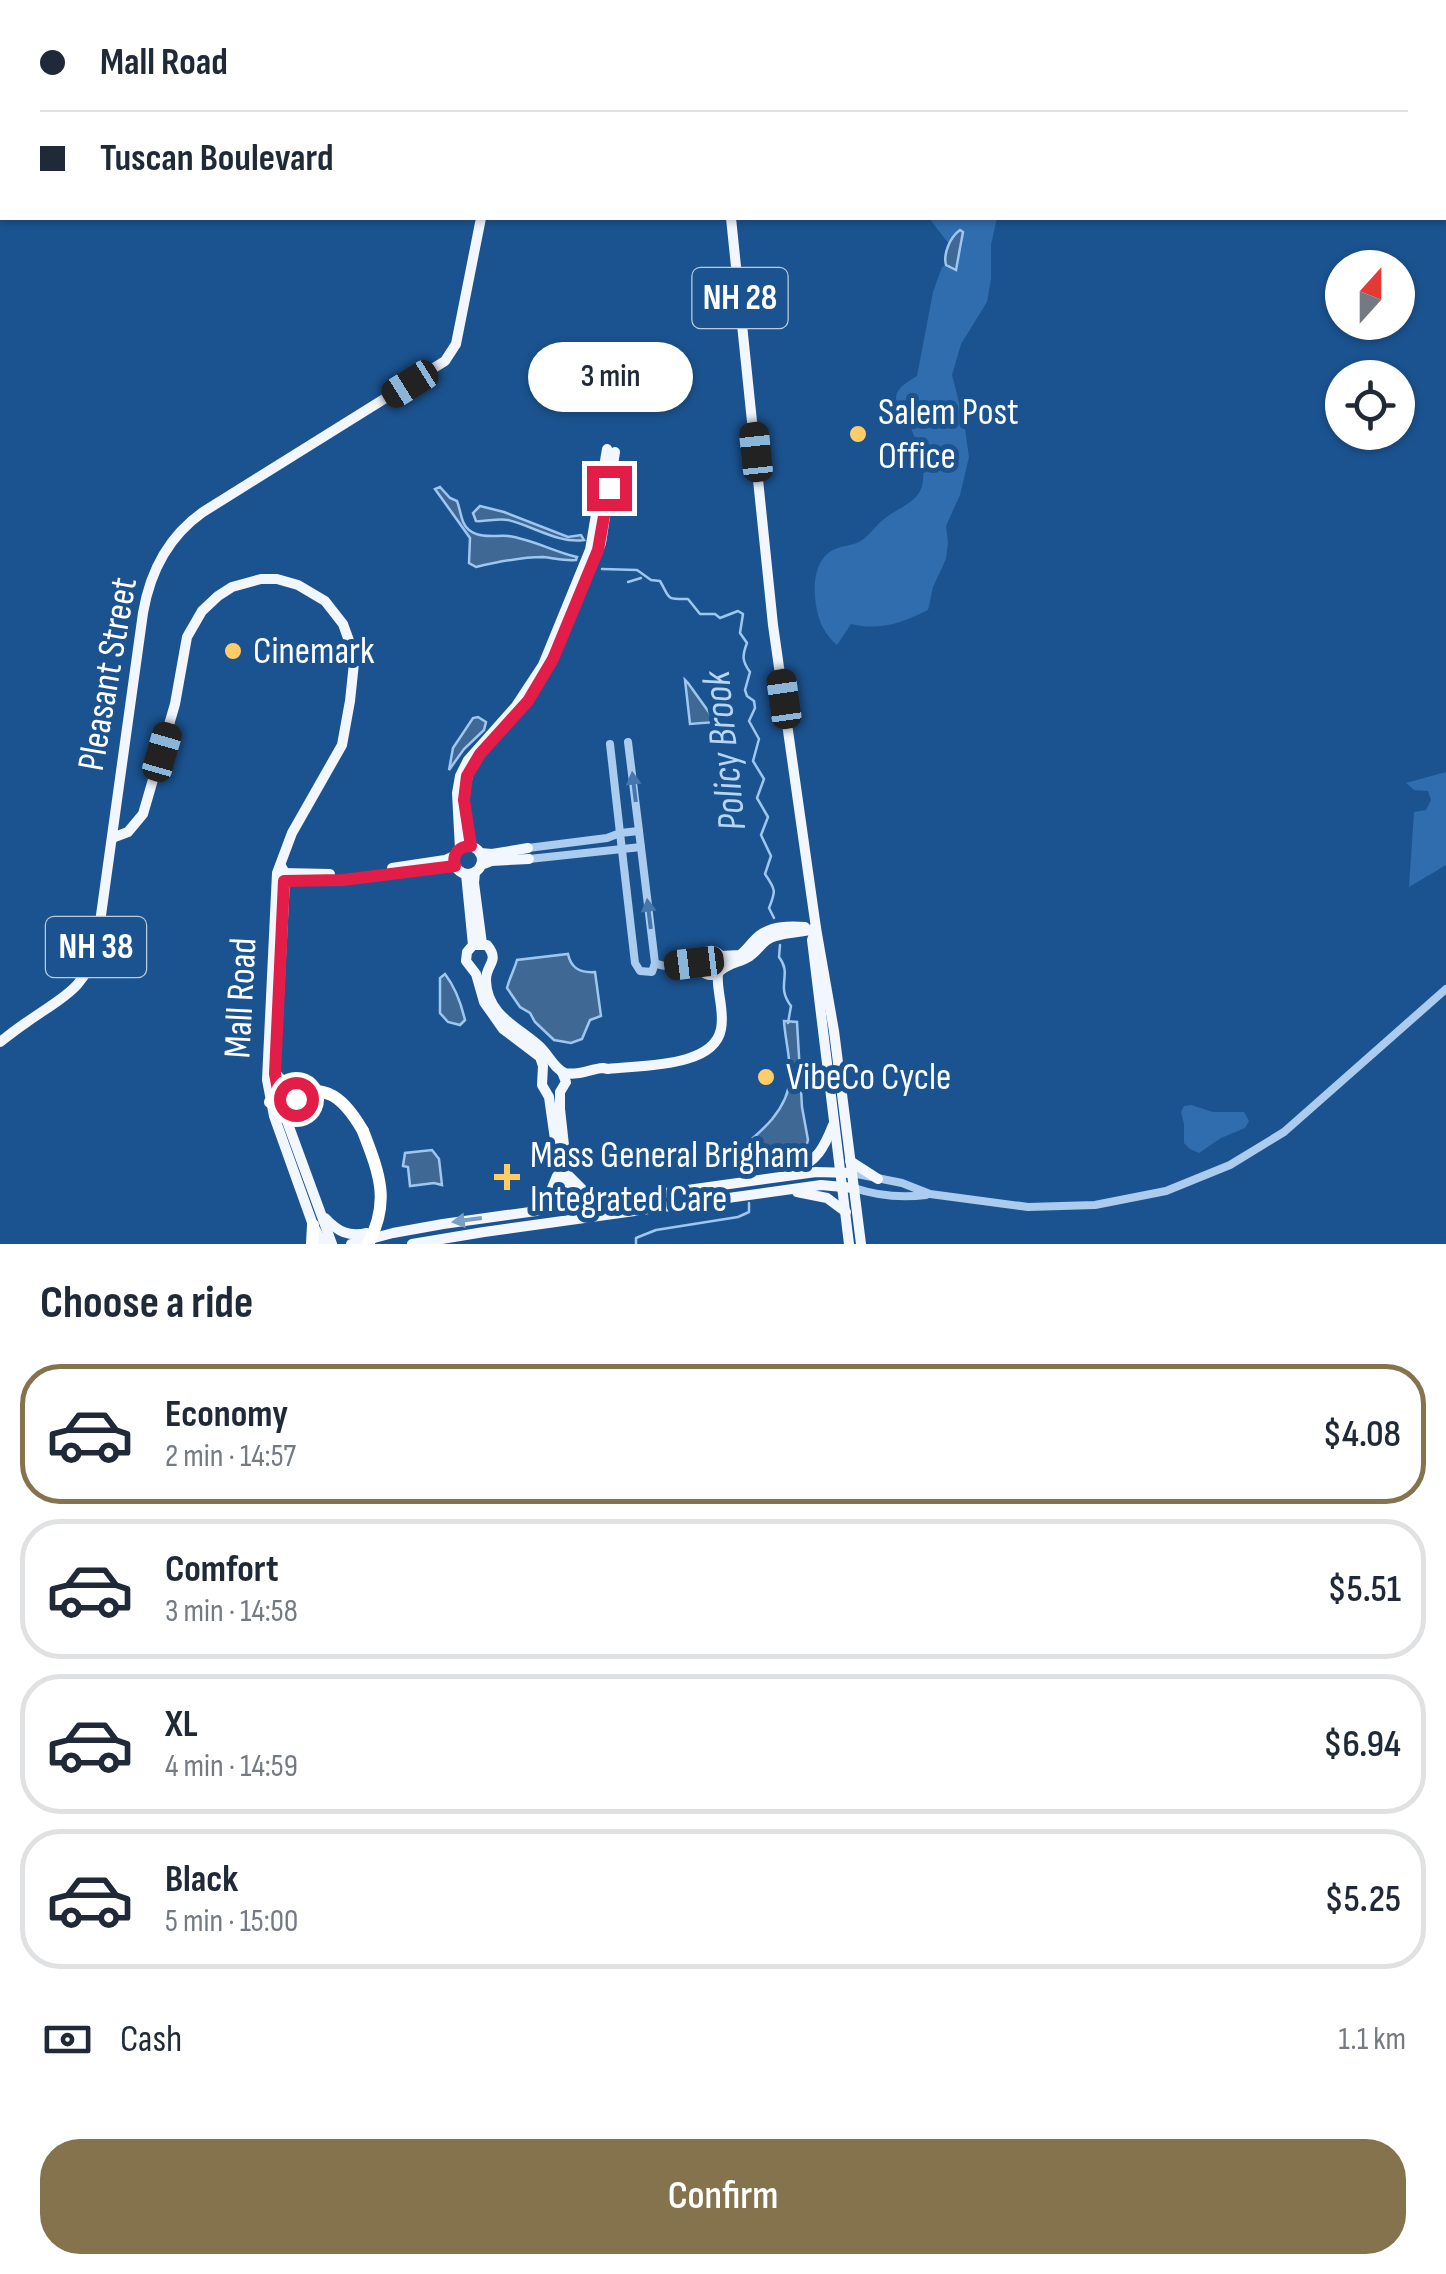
<!DOCTYPE html>
<meta charset="utf-8">
<style>
:root{--surface:#fff;--page:#f6f6f7;--text:#1f2937;--muted:#747a83;--line:#e0e1e3;--accent:#84734d}
body{margin:0;font-family:"Sofia Sans Condensed",sans-serif;background:var(--page);color:var(--text);height:100vh;display:flex;flex-direction:column;font-size:38px;white-space:nowrap}
*{box-sizing:border-box;margin:0}
p{font-size:32px;color:var(--muted)}
.icon{flex:none;width:55px;height:55px;fill:none;stroke:currentColor;stroke-width:2;stroke-linecap:round;stroke-linejoin:round}
.map{position:relative;height:1244px;overflow:hidden}
.details{display:flex;flex-direction:column;background:var(--surface);flex:1}
.details>*{flex:none}
.guide{position:absolute;left:0px;top:0px;width:1448px;height:220px;box-shadow:0 2px 8px #0004;display:grid;align-content:center;height:220px;padding:0 40px;background:var(--surface)}
.needle{width:65px;rotate:21deg}
.fabs{position:absolute;left:1325px;top:250px;display:grid;gap:20px}
.fabs a{display:grid;place-items:center;width:90px;height:90px;border-radius:50%;background:var(--surface);box-shadow:0 2px 8px #0004;font-size:50px}
.end{position:absolute;width:45px;height:45px;margin:-22px;border:12px solid #e11d48;background:#fff;box-shadow:0 0 0 5px #fff}
.from{border-radius:50%}
.bubble{position:absolute;height:70px;border-radius:35px;background:var(--surface);box-shadow:0 2px 8px #0004;font-size:32px;font-weight:600;line-height:70px;text-align:center}
.car{position:absolute;width:30px;height:60px;margin:-30px -15px;border-radius:12px;box-shadow:0 0 8px 2px #0007;background:linear-gradient(#222 24%,#8ab4d8 0 40%,#222 0 76%,#8ab4d8 0 86%,#222 0)}
.guide b{display:flex;align-items:center;gap:35px;height:95px;font-size:38px}
.guide b+b{border-top:2px solid var(--line)}
.guide i{width:25px;height:25px;background:var(--text)}
ul{padding:0;list-style:none}
li{display:flex;align-items:center;gap:30px;height:140px;margin:0 20px 15px;padding:0 20px;border:5px solid var(--line);border-radius:40px}
li div{flex:1}
li b{display:block;font-size:38px}
li em{font-style:normal;font-weight:600}
li.selected{border-color:var(--accent)}
li>.icon{width:90px;height:90px;stroke-width:1.5}
h2{padding:0 40px;font-size:45px;line-height:120px}
.pay{display:flex;align-items:center;gap:25px;height:110px;padding:0 40px;font-size:38px}
.pay p{margin-inline-start:auto}
.primary-button{display:flex;gap:20px;margin-top:auto;padding:20px 40px}
.primary-button a{flex:1;height:115px;border-radius:40px;background:var(--accent);color:#fff;font-size:40px;font-weight:600;line-height:115px;text-align:center}
.map>svg:first-child{display:block}
</style>
<div class="map">
<svg width="1446" height="1244" viewBox="0 0 1446 1244">
<rect width="100%" height="100%" fill="#1b5390"/>
<g fill="#2f6dae">
<path d="M929 218H997L991 245V279L987 302 961 344 952 375 964 422 969 457 960 495 946 526 948 542 946 559 933 587 928 610C901 623 881 631 851 624L837 645C825 635 818 621 816 605 813 586 814 560 833 550 842 545 854 546 862 540 870 535 876 525 884 519 894 511 907 506 916 497 932 480 918 443 909 424 905 417 895 406 896 397 897 387 909 381 917 376L933 292 942 267 946 265 956 270C959 257 965 244 962 231L955 234 949 244Z"/>
<polygon points="1446,772 1446,865 1409,887 1414,812 1426,810 1431,800 1428,791 1414,790 1406,783"/>
<polygon points="1191,1105 1213,1112 1244,1112 1249,1121 1245,1128 1221,1138 1199,1153 1190,1149 1184,1143 1184,1124 1181,1112 1184,1106"/>
</g>
<g fill="#406894" stroke="#9ec7f0" stroke-width="2.5">
<path d="M960 230 963 232 956 270 946 265C943 254 950 237 960 230Z"/>
<path d="M440 487 450 498 457 501C461 511 461 524 469 530 481 539 495 535 508 536 532 539 554 552 577 557L576 560C564 561 554 558 543 557 520 557 497 562 476 567L469 563 470 538 435 489Z"/>
<path d="M480 506 504 512 568 537 581 535 584 540C559 544 533 526 508 520 497 518 486 522 476 521L473 513Z"/>
<polygon points="685,680 688,683 716,722 690,724"/>
<polygon points="478,717 486,722 484,730 464,749 449,770 453,748 473,718"/>
<path d="M568 954C571 969 581 973 595 972L601 1016 590 1020 582 1039 571 1043 554 1040 535 1022 530 1013 520 1007 507 988C510 976 514 971 517 960Z"/>
<path d="M445 974C455 987 461 1003 465 1020L460 1025 448 1022 440 1013V978Z"/>
<path d="M784 1021 797 1022 802 1107 808 1140 805 1150 793 1161 751 1165 750 1174 742 1175 740 1167 741 1163 735 1153C757 1135 788 1112 790 1078 791 1060 785 1039 784 1021Z"/>
<polygon points="432,1150 439,1159 442,1185 434,1183 410,1186 408,1167 403,1166 405,1153"/>
</g>
<g fill="none" stroke-linecap="round" stroke-linejoin="round">
<g stroke="#9ec7f0" stroke-width="2.5">
<path d="M602 569 637 570 651 580 660 581C671 600 665 599 688 599L700 614H715L720 618 738 611 743 614 740 633 747 643C742 656 742 661 750 672L745 690 747 696 754 701 755 708 749 721 759 739 753 761 764 779 757 798 768 817 761 835 771 856 765 874C776 890 776 891 769 908L774 918"/>
<polyline points="628,582 641,578"/>
<path d="M780 945 779 957C793 975 775 985 791 1006L788 1023"/>
<polyline points="636,1244 636,1238 656,1230 738,1217 749,1212 749,1203"/>
</g>
<g stroke="#abccee" stroke-width="8">
<polyline points="53,2 55,0"/>
<polyline points="0,62 2,58"/>
<polyline points="628,742 639,831"/>
<polyline points="528,848 607,838 620,833 610,744"/>
<polyline points="529,859 641,847"/>
<path d="M655 963 652 972 640 971 635 963 620 833 639 831 655 963C668 969 690 966 701 958"/>
<polyline points="852,1173 902,1183 930,1194 1028,1207 1095,1205 1166,1191 1230,1165 1284,1132 1446,989"/>
<path d="M854 1188C878 1196 901 1198 926 1195"/>
</g>
<g stroke="#f2f7ff" stroke-width="10">
<polyline points="705,0 705,2"/>
<polyline points="896,0 905,2"/>
<polyline points="522,2 522,0"/>
<polyline points="1445,97 1446,97"/>
<polyline points="731,218 773,625 816,928 834,1031 861,1244"/>
<polyline points="564,633 601,543 615,452"/>
<path d="M470 769C461 794 465 822 471 847"/>
<polyline points="112,838 128,832 143,814 175,704 187,637 202,611 218,596 232,587 261,579 277,579 298,585 325,601 343,624 352,649 354,663 350,701 342,745 292,833 277,873 267,1080 274,1116 313,1225 323,1244"/>
<circle cx="468" cy="860" r="14"/>
<polyline points="460,849 457,793 460,776 468,760 516,706 543,665 590,550 607,449"/>
<polyline points="480,853 492,854 528,848"/>
<polyline points="481,865 491,861 529,859"/>
<polyline points="281,866 285,873 285,881 275,1074 284,1113 332,1244"/>
<polyline points="392,868 445,860 454,856"/>
<polyline points="475,872 474,883 482,944"/>
<polyline points="282,873 330,874"/>
<polyline points="466,874 473,945 467,952 466,961 476,974 484,1002 503,1029 540,1057 543,1066 542,1085 549,1097 565,1210"/>
<polyline points="282,881 343,880 455,866"/>
<polyline points="814,934 812,940 849,1244"/>
<path d="M473 945H487C501 962 485 964 486 981 487 1015 518 1027 538 1045 548 1053 554 1069 565 1073 578 1076 590 1069 603 1068L608 1069C640 1065 714 1068 721 1029 725 1010 716 991 718 973"/>
<circle cx="711" cy="963" r="12"/>
<path d="M720 956 740 955C748 949 752 941 760 935 773 926 789 926 805 927"/>
<path d="M721 970C730 963 741 962 750 956 760 949 763 939 776 936 789 932 802 933 816 928"/>
<path d="M0 1042C9 1035 18 1028 27 1022 62 997 86 990 97 944L143 613C150 572 169 536 203 512L445 361 456 344 481 218"/>
<polyline points="562,1072 566,1082 560,1092 560,1109 571,1209"/>
<polyline points="850,1161 878,1179"/>
<path d="M794 1171C817 1161 824 1148 833 1125"/>
<polyline points="569,1176 583,1190 604,1197"/>
<polyline points="797,1192 827,1198 846,1212"/>
<polyline points="532,1209 550,1193 557,1176"/>
<path d="M325 1218C338 1232 349 1237 367 1233"/>
<polyline points="351,1244 393,1233 443,1224 816,1172 852,1173"/>
<polyline points="412,1244 484,1232 821,1185 854,1188"/>
</g>
<g stroke="#fff" stroke-width="12">
<path d="M275 1074C291 1095 307 1086 329 1094 344 1100 355 1117 363 1131"/>
<polyline points="270,1102 316,1099"/>
<polyline points="312,1244 313,1225"/>
</g>
<path stroke="#fff" stroke-width="12" d="M363 1131C379 1173 391 1201 368 1244"/>
</g>
<defs><path id="oneway-solid" d="M-6-.8H1V-3.2L6.5 0L1 3.2V.8H-6Z" transform="scale(2.5)"/></defs>
<g fill="#4677ac">
<use href="#oneway-solid" transform="translate(634 787) rotate(-97)"/>
<use href="#oneway-solid" transform="translate(649 914) rotate(-97)"/>
</g>
<use fill="#7c9dc2" href="#oneway-solid" transform="translate(467 1220) rotate(172)"/>
<g fill="none" stroke-linecap="round" stroke-linejoin="round">
<path stroke="#e11d48" stroke-width="12" d="M296 1099 280 1101 275 1074 284 881 343 880 455 866C452 854 459 846 471 846L464 800 467 776 480 754 528 701 553 659 598 550 609 488"/>
</g>
<g fill="#ffcd68" stroke="#1b5390" stroke-width="4">
<circle cx="858" cy="434" r="10"/>
<circle cx="233" cy="651" r="10"/>
<circle cx="766" cy="1077" r="10"/>
<path d="M502 1162h10v10h10v10h-10v10h-10v-10h-10v-10h10z"/>
</g>
<g text-anchor="middle" dominant-baseline="central" stroke-width="10" stroke-linejoin="round" paint-order="stroke">
<g fill="#1b5390" stroke="#bbcbde" stroke-width="2.5">
<rect x="692.5" y="268" width="95" height="60" rx="8"/>
<rect x="46" y="917" width="100" height="60" rx="8"/>
</g>
<g font-size="35" font-weight="bold" fill="#fff">
<text x="740" y="298">NH 28</text>
<text x="96" y="947">NH 38</text>
</g>
<g font-size="38" fill="#fff" stroke="#1b5390" text-anchor="start">
<text x="878" y="412">Salem Post<tspan x="878" dy="44">Office</tspan></text>
<text x="253" y="651">Cinemark</text>
<text x="786" y="1077">VibeCo Cycle</text>
<text x="530" y="1155">Mass General Brigham<tspan x="530" dy="44">Integrated Care</tspan></text>
</g>
<g font-size="38" fill="#fff" stroke="#1b5390">
<text transform="translate(108 674) rotate(-80)">Pleasant Street</text>
<text transform="translate(241 998) rotate(-87)">Mall Road</text>
</g>
<g font-size="40" font-style="italic" fill="#b7d6f5" stroke="#1b5390">
<text transform="translate(725 751) rotate(-96)">Policy Brook</text>
</g>
</g>
</svg>
<div class="fabs">
<a><svg class="needle" viewBox="-14 -14 28 28"><path d="M0-13l5 13h-10z" fill="#e53935"/><path d="M0 13l5-13h-10z" fill="#747a83"/></svg></a>
<a><svg class="icon" aria-label="locate" viewBox="0 0 24 24"><circle cx="12" cy="12" r="6"/><path d="M12 2v4M12 18v4M2 12h4M18 12h4"/></svg></a>
</div>
<i class="end from" style="left:296px;top:1099px"></i>
<i class="end" style="left:609px;top:488px"></i>
<div class="bubble" style="left:528px;top:342px;width:165px">3 min</div>
<i class="car" style="left:410px;top:384px;rotate:238deg"></i>
<i class="car" style="left:756px;top:452px;rotate:354deg"></i>
<i class="car" style="left:784px;top:699px;rotate:352deg"></i>
<i class="car" style="left:162px;top:752px;rotate:16deg"></i>
<i class="car" style="left:694px;top:963px;rotate:263deg"></i>
<div class="guide">
<b><i class="from"></i>Mall Road</b>
<b><i></i>Tuscan Boulevard</b>
</div>
</div>
<section class="details">
<h2>Choose a ride</h2>
<ul>
<li class="selected"><svg class="icon" aria-label="car" viewBox="0 0 24 24"><path d="M5 17H2v-5l4-1 3-4h7l3 4 3 1v5h-3M9 17h6M6 11h13"/><circle cx="7" cy="17" r="2"/><circle cx="17" cy="17" r="2"/></svg><div><b>Economy</b><p>2 min · 14:57</p></div><em>$4.08</em></li>
<li><svg class="icon" aria-label="car" viewBox="0 0 24 24"><path d="M5 17H2v-5l4-1 3-4h7l3 4 3 1v5h-3M9 17h6M6 11h13"/><circle cx="7" cy="17" r="2"/><circle cx="17" cy="17" r="2"/></svg><div><b>Comfort</b><p>3 min · 14:58</p></div><em>$5.51</em></li>
<li><svg class="icon" aria-label="car" viewBox="0 0 24 24"><path d="M5 17H2v-5l4-1 3-4h7l3 4 3 1v5h-3M9 17h6M6 11h13"/><circle cx="7" cy="17" r="2"/><circle cx="17" cy="17" r="2"/></svg><div><b>XL</b><p>4 min · 14:59</p></div><em>$6.94</em></li>
<li><svg class="icon" aria-label="car" viewBox="0 0 24 24"><path d="M5 17H2v-5l4-1 3-4h7l3 4 3 1v5h-3M9 17h6M6 11h13"/><circle cx="7" cy="17" r="2"/><circle cx="17" cy="17" r="2"/></svg><div><b>Black</b><p>5 min · 15:00</p></div><em>$5.25</em></li>
</ul>
<div class="pay"><svg class="icon" aria-label="cash" viewBox="0 0 24 24"><path d="M3 7h18v10H3z"/><circle cx="12" cy="12" r="2"/></svg>Cash<p>1.1 km</p></div>
<div class="primary-button"><a>Confirm</a></div>
</section>
